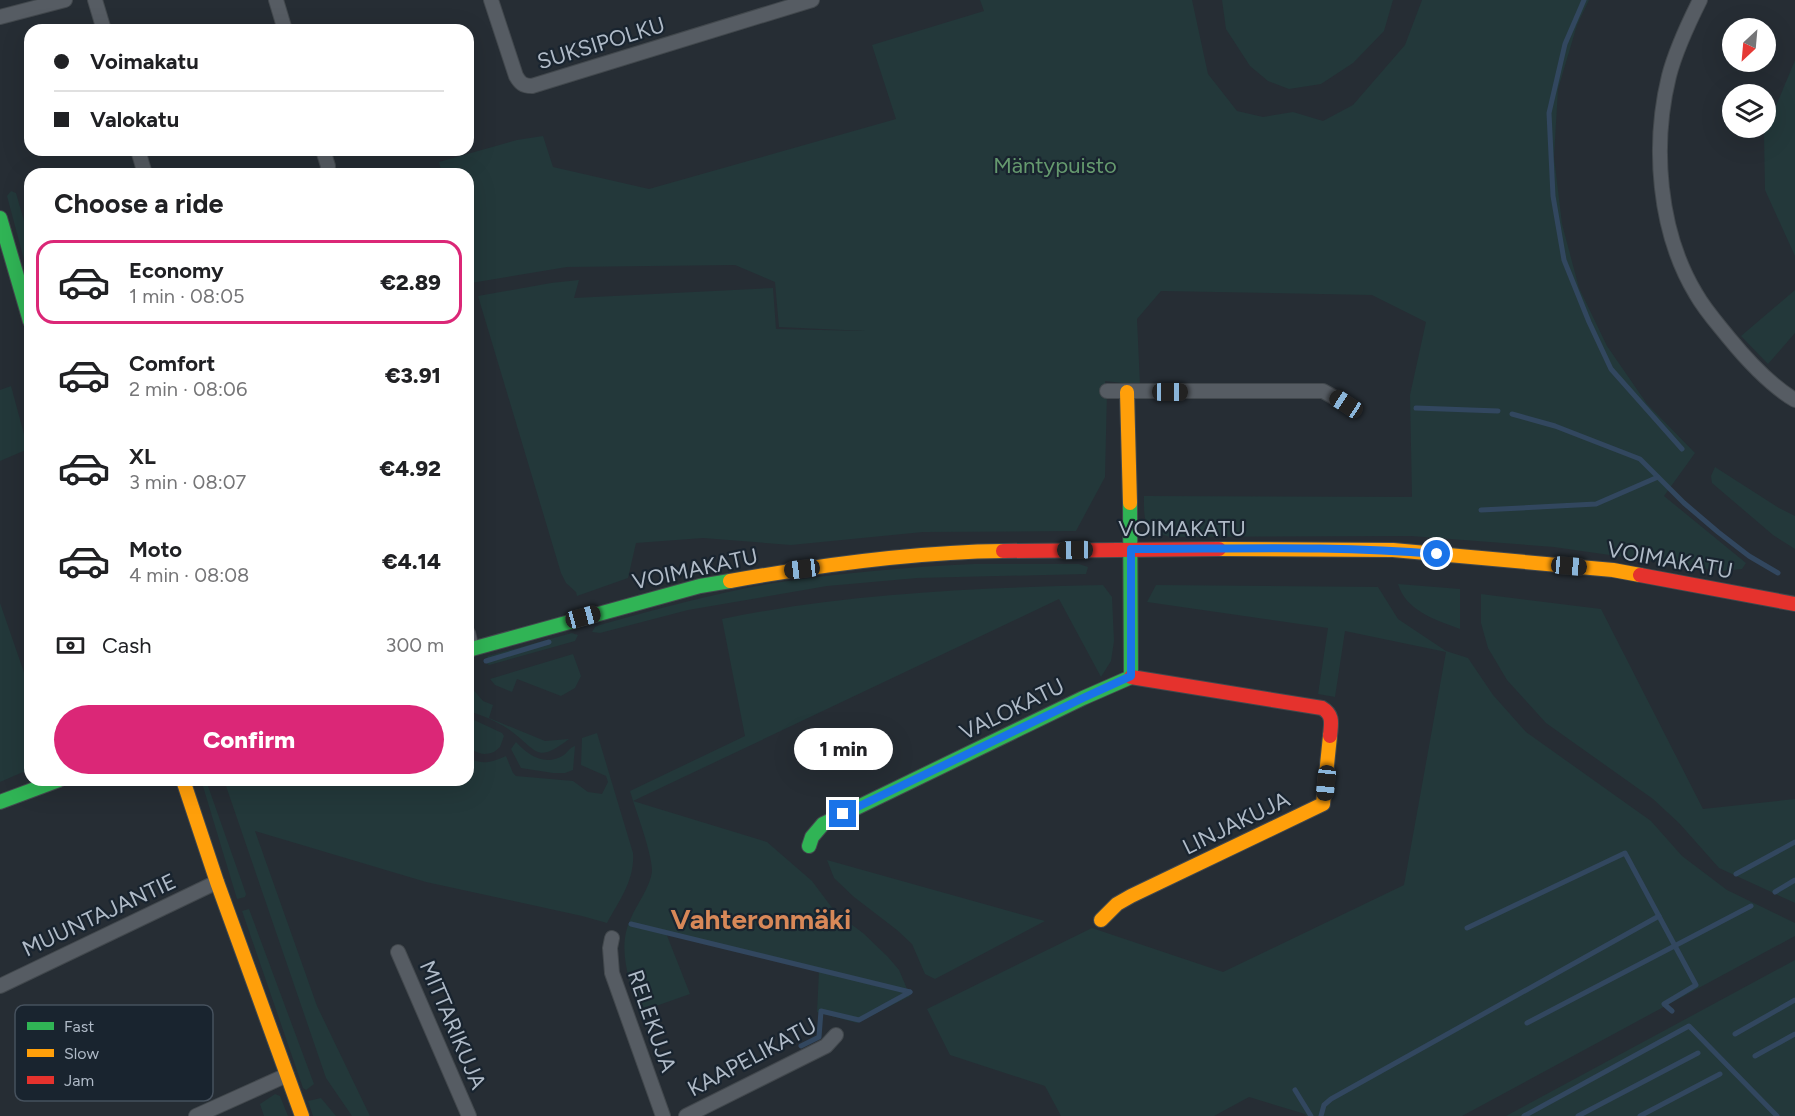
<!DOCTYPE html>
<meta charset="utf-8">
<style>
:root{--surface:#fff;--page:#f6f6f6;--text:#202124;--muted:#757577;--line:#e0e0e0;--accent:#db2777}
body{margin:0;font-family:Figtree,sans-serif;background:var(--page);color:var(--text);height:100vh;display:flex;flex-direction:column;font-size:22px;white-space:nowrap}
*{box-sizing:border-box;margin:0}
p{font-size:20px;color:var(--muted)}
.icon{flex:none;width:33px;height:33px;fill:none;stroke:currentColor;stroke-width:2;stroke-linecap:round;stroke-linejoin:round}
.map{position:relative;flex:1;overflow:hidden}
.details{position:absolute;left:24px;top:168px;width:450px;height:618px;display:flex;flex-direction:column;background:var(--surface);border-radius:18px;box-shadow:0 6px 24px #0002}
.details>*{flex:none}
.guide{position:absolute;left:24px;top:24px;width:450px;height:132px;border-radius:18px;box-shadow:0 6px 24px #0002;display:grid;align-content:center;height:132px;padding:0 30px;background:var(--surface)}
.needle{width:39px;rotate:206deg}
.fabs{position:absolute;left:1722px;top:18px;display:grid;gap:12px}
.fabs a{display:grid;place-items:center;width:54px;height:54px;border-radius:50%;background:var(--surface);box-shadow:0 6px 24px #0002;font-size:30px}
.end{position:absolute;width:27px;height:27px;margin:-14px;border:8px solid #1a73e8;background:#fff;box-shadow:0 0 0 3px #fff}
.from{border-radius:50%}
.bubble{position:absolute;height:42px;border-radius:21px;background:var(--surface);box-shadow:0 6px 24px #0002;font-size:20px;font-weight:800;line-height:42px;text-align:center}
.car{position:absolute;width:18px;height:36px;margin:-18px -9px;border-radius:8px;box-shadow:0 0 4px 2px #0007;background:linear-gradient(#222 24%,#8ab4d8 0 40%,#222 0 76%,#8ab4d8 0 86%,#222 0)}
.guide b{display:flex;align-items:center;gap:21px;height:57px;font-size:22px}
.guide b+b{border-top:2px solid var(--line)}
.guide i{width:15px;height:15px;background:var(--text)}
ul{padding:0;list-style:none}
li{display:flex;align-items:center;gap:18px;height:84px;margin:0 12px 9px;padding:0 18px;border:3px solid transparent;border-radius:18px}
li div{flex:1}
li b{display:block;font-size:22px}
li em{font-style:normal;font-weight:800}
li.on{border-color:var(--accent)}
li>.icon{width:54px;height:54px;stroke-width:1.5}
h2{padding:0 30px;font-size:27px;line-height:72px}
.pay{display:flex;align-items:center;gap:15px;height:66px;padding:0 30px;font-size:22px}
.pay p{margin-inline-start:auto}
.cta{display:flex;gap:12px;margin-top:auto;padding:12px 30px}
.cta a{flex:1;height:69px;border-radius:36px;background:var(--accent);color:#fff;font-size:24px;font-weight:800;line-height:69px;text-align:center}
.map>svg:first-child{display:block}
</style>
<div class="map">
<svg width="1795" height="1116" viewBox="0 0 1795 1116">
<rect width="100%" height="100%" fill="#262d34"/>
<g fill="#23383a">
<path d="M980 0H1192L1208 74 1237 111 1263 117 1293 112 1323 121 1353 105 1405 45 1422 0H1589L1577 25 1558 89 1554 157 1562 224 1579 288 1607 346 1647 404 1695 453 1664 496 1746 563 1742 569 1722 571 1554 547 1411 536 1170 537C1143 529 1144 522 1144 496L1412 497 1410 395 1426 322 1372 295 1161 291 1137 319 1140 385 1105 381 1107 391 1105 477 1076 531 923 532 791 545 703 538 636 543 628 578 577 596 576 592 566 583 561 573 478 296 551 283 579 280 574 298 773 288 776 329 865 331 779 327 775 282 735 265 567 267 471 283 468 270V174H442L439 162 517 140 543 136 553 167 649 189 896 119 872 45 984 11Z"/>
<polygon points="1222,0 1393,0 1384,31 1353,63 1321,84 1289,89 1268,81 1250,66 1226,29"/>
<polygon points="1795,60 1795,256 1765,190 1764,135"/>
<polygon points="11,191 16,193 30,242 30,282 7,196"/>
<polygon points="1795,290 1795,333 1768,364 1741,336"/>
<polygon points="11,386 28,449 0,461 0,390"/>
<polygon points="1715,467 1779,508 1795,516 1795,549 1773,535 1712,483 1711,476"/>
<path d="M974 564H1079L1088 567 1086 574 917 578 827 586 688 610 600 633 592 632 595 627 600 625C657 609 715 593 774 583 840 573 907 567 974 564Z"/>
<path d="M1398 584 1460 589V629C1436 620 1406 611 1398 584Z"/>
<path d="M1103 585 1112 597 1114 641 1111 661 1101 677 1059 599 633 801 767 842 812 881 836 913 863 933 888 957 899 970 910 996 857 1023 817 1012 819 971 666 933 690 994 639 1012C630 983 616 948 631 918 637 904 650 887 652 872 653 855 635 809 630 791L745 736 722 619C847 593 975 588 1103 585Z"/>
<polygon points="1156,585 1378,587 1398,619 1446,651 1468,658 1493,695 1526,732 1651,821 1682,856 1727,890 1795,923 1795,936 1462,1116 1306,1116 1305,1114 1249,1097 1214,1116 1061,1116 1045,1086 950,1055 927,1009 1092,928 1223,972 1404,885 1446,652 1345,631 1335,697 1318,694 1328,628 1147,602"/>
<polygon points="1481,594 1601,609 1703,809 1795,799 1795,903 1719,868 1679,823 1653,799 1546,723 1507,680 1488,648 1481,623"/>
<polygon points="0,603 28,684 30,684 30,769 0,782"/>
<polygon points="572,633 578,635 575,641 493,664 489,665 484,662 488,656"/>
<polygon points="573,654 581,676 575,688 561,696 517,679 512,692 495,685 490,679"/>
<path d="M471 687 483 701 493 705 489 718 545 741 569 739C536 764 538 751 511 731 499 722 482 715 468 711V688Z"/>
<path d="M472 719 502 733 504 736 500 747 494 752C483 756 475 754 468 744V721Z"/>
<path d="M597 733 633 853C635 880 619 901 607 923L582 916 426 882 255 831 317 1006 370 1116H352L326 1078 226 786V780H468V757C482 766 492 762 506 756L513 773 516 776 573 781 588 792 602 794 608 782 606 776 581 765 582 738Z"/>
<path d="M516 742C528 755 545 767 564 755 568 752 569 748 575 746L573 770 565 773H553L521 768 511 749Z"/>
<polygon points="202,783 208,786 246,894 245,897 237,899"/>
<polygon points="827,860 1045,921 935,979 925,974 912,944 897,930 854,897 834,878"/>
<polygon points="249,909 314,1084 306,1090 303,1088 242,911"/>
<polygon points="1795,960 1795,1116 1506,1116"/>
<polygon points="275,1094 280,1096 288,1116 264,1116 260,1104"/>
<polygon points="321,1098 336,1116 313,1116 308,1101"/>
</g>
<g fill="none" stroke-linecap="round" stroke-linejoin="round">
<g stroke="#32475f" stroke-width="5">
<polyline points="1584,0 1565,44 1549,113 1553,196 1564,260 1589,322 1611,369 1682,449"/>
<polyline points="1416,408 1498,411"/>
<polyline points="1512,414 1555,426 1640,459 1684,503 1718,532 1749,556 1778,573"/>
<polyline points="1481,510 1596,504 1658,477"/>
<polyline points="486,661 549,642"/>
<polyline points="1736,874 1795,842"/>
<polyline points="1775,892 1795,880"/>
<polyline points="631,924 910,992"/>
<polyline points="1467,928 1625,853 1696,985 1664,1004 1672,1011"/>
<polyline points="1527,1023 1751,906"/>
<polyline points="1735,1034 1795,1000"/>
<polyline points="801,1046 819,1037 821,1011 859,1020 910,992"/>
<polyline points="1755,1056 1795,1034"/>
<polyline points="1295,1090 1311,1116"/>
<polyline points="1321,1116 1324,1105 1331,1099 1659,916"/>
<polyline points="1524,1116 1689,1026 1777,1116"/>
<polyline points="1578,1116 1698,1053"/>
<polyline points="1640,1116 1720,1074"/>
</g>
<g stroke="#42484d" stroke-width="16">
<g id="street">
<polyline points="95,0 104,30"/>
<polyline points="276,0 285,30"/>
<path d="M491 0 516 76C520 83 523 86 532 86L812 0"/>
<path d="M1700 0C1688 24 1676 49 1669 76 1652 145 1658 231 1696 294 1705 310 1717 323 1729 338 1747 360 1770 385 1795 400"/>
<polyline points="0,17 65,0"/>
<polyline points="138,150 145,174"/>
<polyline points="323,150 328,166 327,174"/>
<polyline points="1107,391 1323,391 1346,404"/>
<polyline points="468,633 472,649"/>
<polyline points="612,938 610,948 612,973 663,1116"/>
<polyline points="398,952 469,1116"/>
<polyline points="0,986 217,882"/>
<polyline points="196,1116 287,1075"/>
<polyline points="686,1116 826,1046 836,1035"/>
</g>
</g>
<g stroke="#42484d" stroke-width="16">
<g id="fast">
<polyline points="0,218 30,321"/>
<polyline points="468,650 700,586 730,581"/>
<polyline points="0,802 59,780"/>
<polyline points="809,846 812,837 823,824 1083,698 1131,677 1130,503"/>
</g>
</g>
<g stroke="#42484d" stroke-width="16">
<g id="slow">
<polyline points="1127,392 1130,503"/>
<polyline points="1219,549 1393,550 1613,570 1640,575"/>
<path d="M730 581C820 565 912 552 1003 551"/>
<polyline points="183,780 217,882 302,1116"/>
<polyline points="1101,920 1117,904 1131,896 1323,804 1330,736"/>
</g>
</g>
<g stroke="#42484d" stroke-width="16">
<g id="jam">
<polyline points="1003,551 1219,549"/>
<polyline points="1640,575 1795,604"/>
<path d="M1131 677 1322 708C1334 715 1331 724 1330 736"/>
</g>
</g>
<use href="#street" stroke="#565c63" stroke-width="14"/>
<use href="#fast" stroke="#30b455" stroke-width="14"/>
<use href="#slow" stroke="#ff9f0a" stroke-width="14"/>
<use href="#jam" stroke="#e5322d" stroke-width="14"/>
</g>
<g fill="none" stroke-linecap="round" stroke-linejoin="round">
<path stroke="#1a73e8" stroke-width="8" d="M843 814 1083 698 1131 676V549C1233 549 1335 545 1437 554"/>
</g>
<g text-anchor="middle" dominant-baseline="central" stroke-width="4.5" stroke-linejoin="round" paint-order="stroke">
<g font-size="22" fill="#afbac7" stroke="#19242f">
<text transform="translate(601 43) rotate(-17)">SUKSIPOLKU</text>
<text x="1182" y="528">VOIMAKATU</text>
<text transform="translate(1670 560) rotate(10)">VOIMAKATU</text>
<text transform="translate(695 569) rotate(-12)">VOIMAKATU</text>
<text transform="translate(1012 709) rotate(-26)">VALOKATU</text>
<text transform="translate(1236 823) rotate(-26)">LINJAKUJA</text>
<text transform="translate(99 915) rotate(-25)">MUUNTAJANTIE</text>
<text transform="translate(652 1021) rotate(71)">RELEKUJA</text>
<text transform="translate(453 1025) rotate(67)">MITTARIKUJA</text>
<text transform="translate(752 1057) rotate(-28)">KAAPELIKATU</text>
</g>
<g font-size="22" fill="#65996e" stroke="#19242f">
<text x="1055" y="165">Mäntypuisto</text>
</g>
<g font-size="28" font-weight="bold" fill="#d88858" stroke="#19242f">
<text x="761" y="919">Vahteronmäki</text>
</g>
</g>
<rect x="15" y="1005" width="198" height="96" rx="9" fill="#19242f" stroke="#46515d" stroke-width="1.5"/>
<rect x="27" y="1022" width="27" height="8" fill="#30b455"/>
<rect x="27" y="1049" width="27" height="8" fill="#ff9f0a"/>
<rect x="27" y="1076" width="27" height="8" fill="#e5322d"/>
<g font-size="16" fill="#afbac7">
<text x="64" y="1032">Fast</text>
<text x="64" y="1059">Slow</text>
<text x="64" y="1086">Jam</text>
</g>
</svg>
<div class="fabs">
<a><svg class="needle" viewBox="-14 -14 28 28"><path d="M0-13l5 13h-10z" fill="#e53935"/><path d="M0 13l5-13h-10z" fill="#757577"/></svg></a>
<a><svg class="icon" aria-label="layers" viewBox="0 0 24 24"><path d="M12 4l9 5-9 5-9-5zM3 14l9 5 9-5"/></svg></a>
</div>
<i class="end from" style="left:1437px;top:554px"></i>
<i class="end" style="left:843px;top:814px"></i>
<div class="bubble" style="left:794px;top:728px;width:99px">1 min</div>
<i class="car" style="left:1170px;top:392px;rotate:90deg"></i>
<i class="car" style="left:1346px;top:404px;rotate:303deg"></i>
<i class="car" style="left:1075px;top:550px;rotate:269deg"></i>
<i class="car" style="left:1569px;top:566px;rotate:95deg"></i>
<i class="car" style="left:802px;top:569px;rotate:263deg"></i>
<i class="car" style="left:583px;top:617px;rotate:75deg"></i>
<i class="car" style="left:1326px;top:783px;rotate:186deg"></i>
<div class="guide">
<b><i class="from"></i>Voimakatu</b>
<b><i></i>Valokatu</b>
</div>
<section class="details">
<h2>Choose a ride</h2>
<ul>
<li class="on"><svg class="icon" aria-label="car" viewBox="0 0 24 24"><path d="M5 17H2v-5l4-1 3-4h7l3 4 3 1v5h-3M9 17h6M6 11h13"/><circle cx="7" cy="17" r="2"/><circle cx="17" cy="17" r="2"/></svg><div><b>Economy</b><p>1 min · 08:05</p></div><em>€2.89</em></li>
<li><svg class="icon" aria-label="car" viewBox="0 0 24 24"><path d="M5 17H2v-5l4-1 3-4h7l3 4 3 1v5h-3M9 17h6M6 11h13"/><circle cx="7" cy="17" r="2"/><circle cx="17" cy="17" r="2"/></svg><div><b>Comfort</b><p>2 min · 08:06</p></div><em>€3.91</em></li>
<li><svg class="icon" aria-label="car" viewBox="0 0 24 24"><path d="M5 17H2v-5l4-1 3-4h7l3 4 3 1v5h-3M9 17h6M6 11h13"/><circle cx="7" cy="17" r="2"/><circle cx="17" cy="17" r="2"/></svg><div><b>XL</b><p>3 min · 08:07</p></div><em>€4.92</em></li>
<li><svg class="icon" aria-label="car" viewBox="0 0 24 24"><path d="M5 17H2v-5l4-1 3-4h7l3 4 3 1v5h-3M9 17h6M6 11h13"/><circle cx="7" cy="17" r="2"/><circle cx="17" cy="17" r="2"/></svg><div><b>Moto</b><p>4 min · 08:08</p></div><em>€4.14</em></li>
</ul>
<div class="pay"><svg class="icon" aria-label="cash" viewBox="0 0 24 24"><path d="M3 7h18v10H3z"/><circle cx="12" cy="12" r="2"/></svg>Cash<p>300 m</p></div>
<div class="cta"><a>Confirm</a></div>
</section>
</div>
